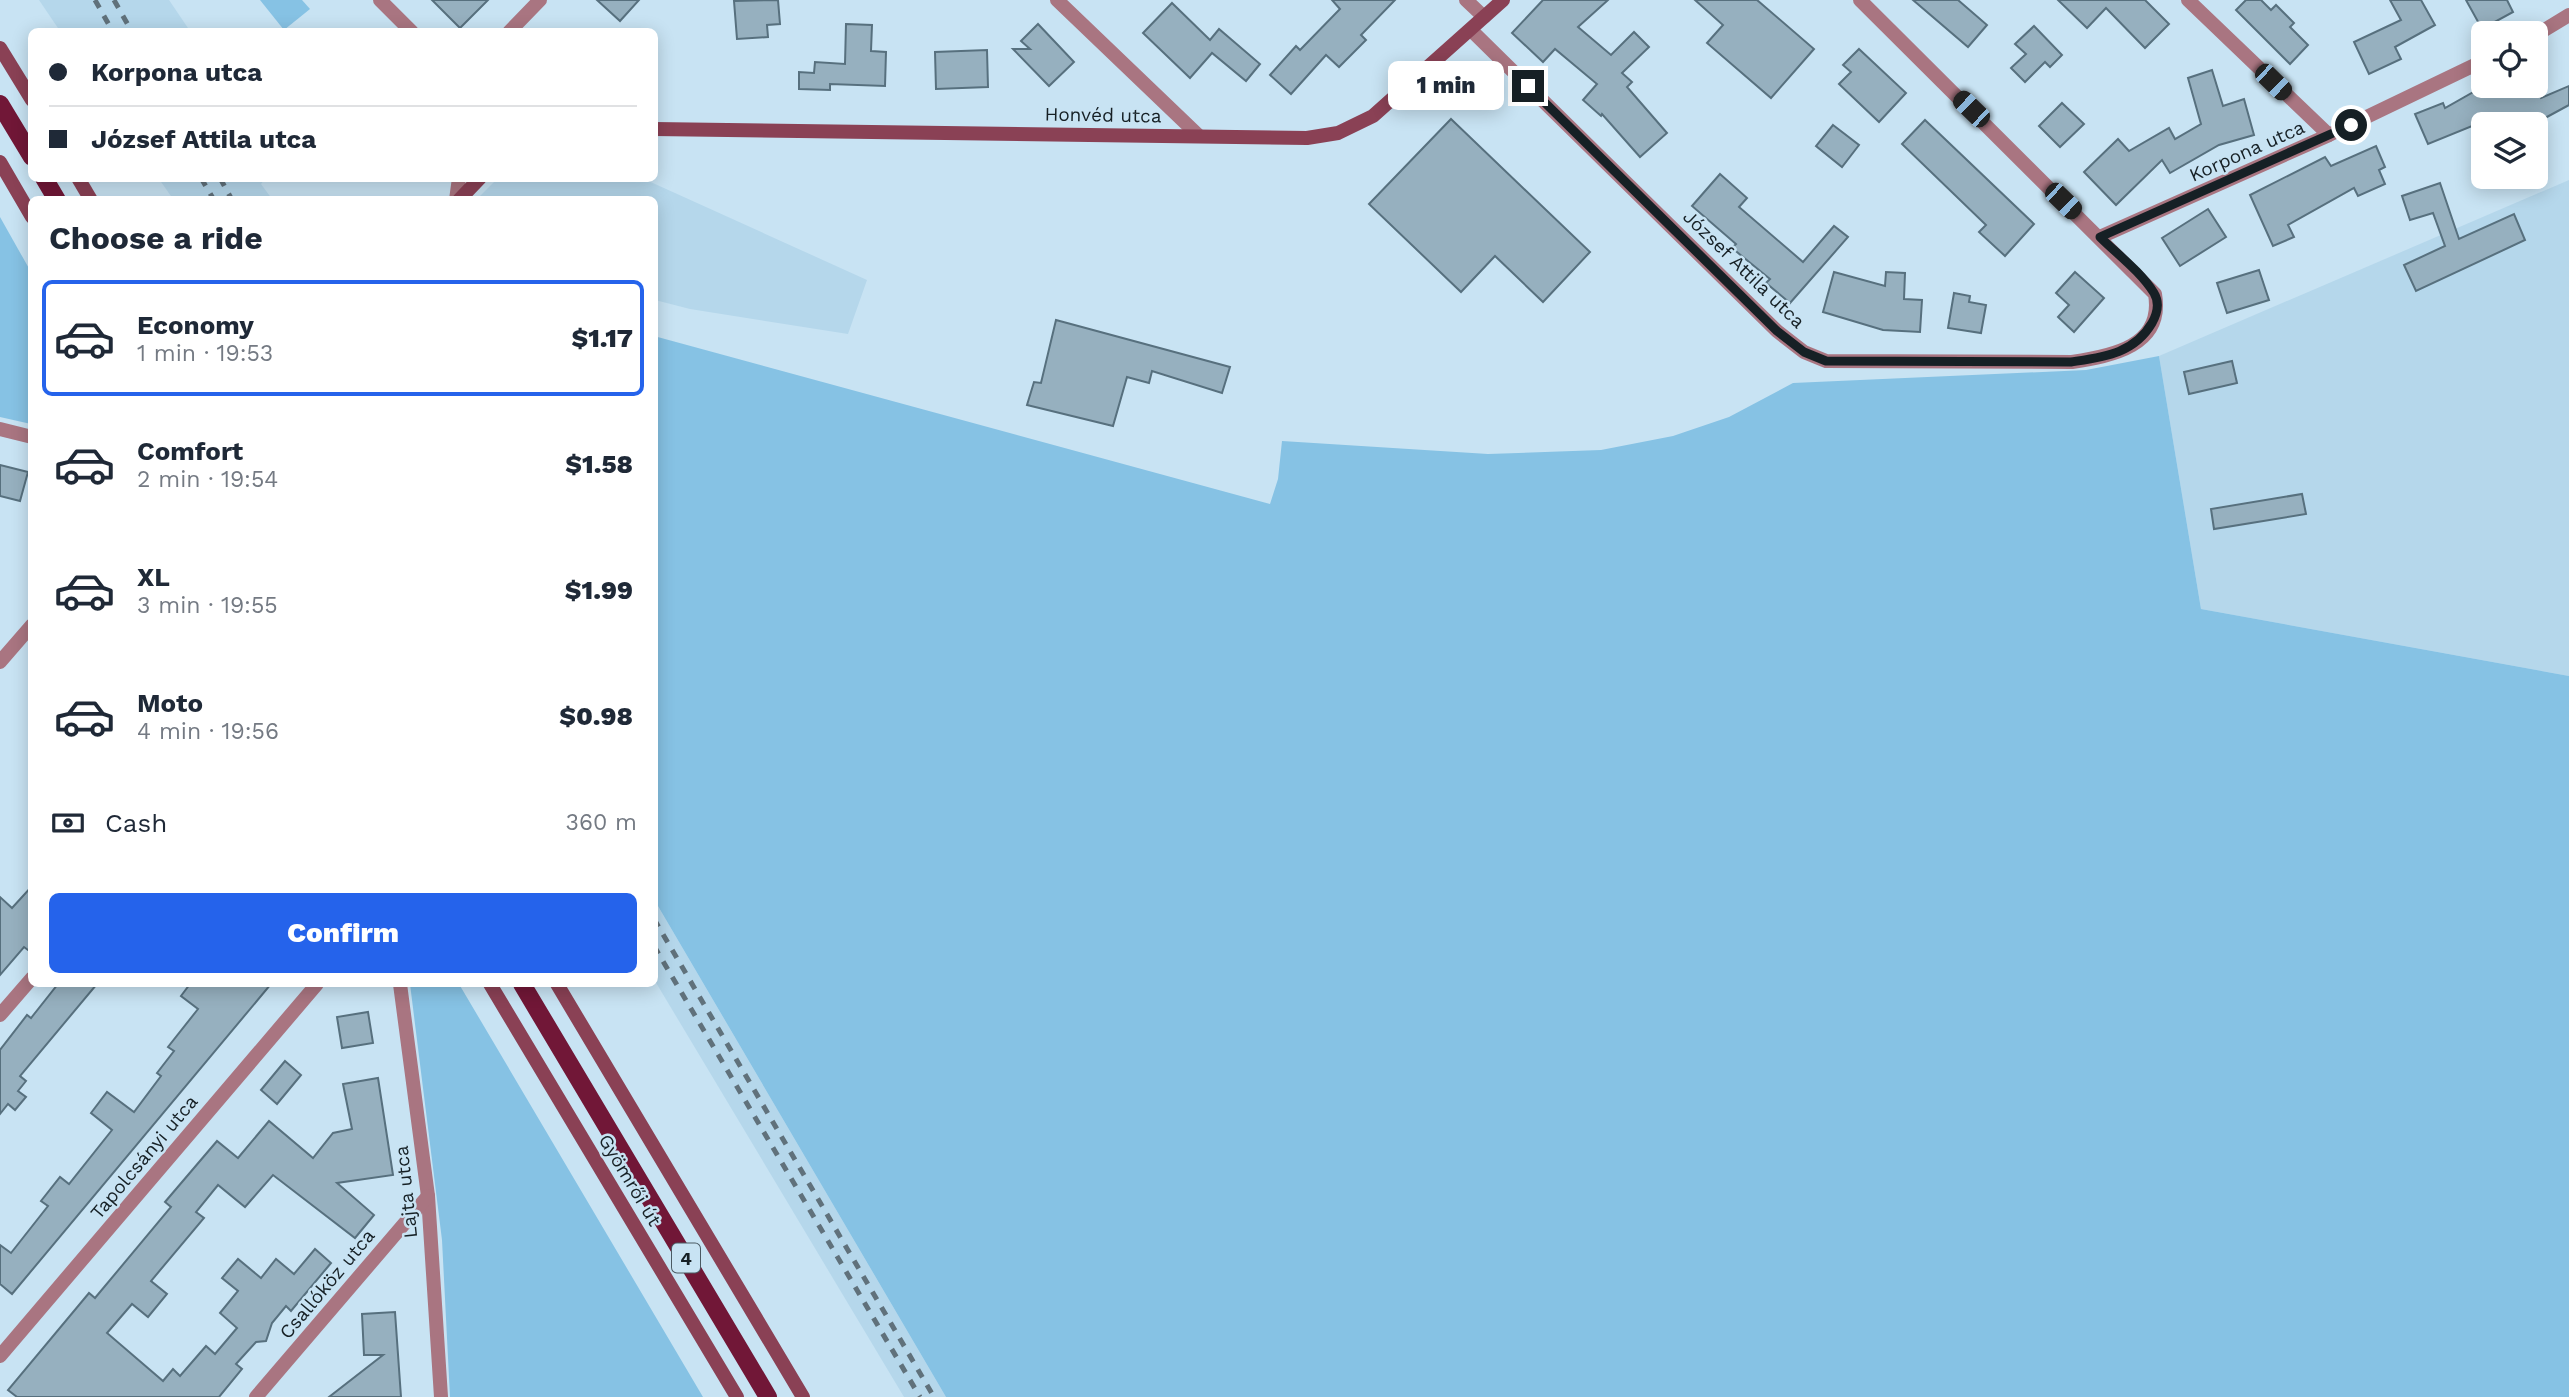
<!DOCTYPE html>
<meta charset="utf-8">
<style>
:root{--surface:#fff;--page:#f6f6f7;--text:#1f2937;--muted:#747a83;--line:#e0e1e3;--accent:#2563eb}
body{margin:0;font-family:"Work Sans",sans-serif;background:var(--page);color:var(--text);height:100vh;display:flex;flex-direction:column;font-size:26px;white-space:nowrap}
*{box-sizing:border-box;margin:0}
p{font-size:23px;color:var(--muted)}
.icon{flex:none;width:38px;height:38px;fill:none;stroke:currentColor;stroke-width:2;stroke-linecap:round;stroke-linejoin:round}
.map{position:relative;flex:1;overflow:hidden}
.drawer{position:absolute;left:28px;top:196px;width:630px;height:791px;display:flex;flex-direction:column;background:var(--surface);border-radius:10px;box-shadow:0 4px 18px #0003}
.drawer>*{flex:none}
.guide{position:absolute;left:28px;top:28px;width:630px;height:154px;border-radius:10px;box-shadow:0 4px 18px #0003;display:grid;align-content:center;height:154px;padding:0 21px;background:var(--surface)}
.tools{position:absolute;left:2471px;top:21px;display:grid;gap:14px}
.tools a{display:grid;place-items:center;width:77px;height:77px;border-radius:10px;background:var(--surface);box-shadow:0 4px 18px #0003;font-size:35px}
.end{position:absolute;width:32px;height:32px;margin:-16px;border:9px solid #162025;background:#fff;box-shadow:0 0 0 4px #fff}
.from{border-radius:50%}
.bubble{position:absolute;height:49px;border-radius:10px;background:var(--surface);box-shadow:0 4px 18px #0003;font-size:23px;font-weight:800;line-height:49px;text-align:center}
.car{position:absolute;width:21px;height:42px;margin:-21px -10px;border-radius:9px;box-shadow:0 0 5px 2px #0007;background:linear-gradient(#222 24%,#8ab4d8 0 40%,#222 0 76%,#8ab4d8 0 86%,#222 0)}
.guide b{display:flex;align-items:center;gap:24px;height:66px;font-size:26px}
.guide b+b{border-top:2px solid var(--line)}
.guide i{width:18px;height:18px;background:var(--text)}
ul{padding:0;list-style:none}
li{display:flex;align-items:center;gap:21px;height:116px;margin:0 14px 10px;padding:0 7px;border:4px solid transparent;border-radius:10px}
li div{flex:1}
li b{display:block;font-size:26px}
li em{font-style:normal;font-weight:800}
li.current{border-color:var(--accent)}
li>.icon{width:63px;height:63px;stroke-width:1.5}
h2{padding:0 21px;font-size:32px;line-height:84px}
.pay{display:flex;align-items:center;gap:18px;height:77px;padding:0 21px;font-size:26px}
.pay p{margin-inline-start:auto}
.button{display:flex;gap:14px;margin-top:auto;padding:14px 21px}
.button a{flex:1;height:80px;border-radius:10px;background:var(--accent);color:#fff;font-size:28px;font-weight:800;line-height:80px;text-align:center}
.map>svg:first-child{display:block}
</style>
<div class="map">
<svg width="2569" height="1397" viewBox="0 0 2569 1397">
<rect width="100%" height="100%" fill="#c8e3f3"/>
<g fill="#b5d7eb">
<polygon points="39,0 169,0 190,31 60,31"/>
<polygon points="498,178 644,179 867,280 848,334 690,309 655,300 654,200 477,199"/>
<polygon points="159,179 265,179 261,184 272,199 173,199"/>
<polygon points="2569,180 2569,676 2201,609 2159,356"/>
<polygon points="655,901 946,1397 904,1397 655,981"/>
</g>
<g fill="#86c2e4">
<polygon points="260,0 302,0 310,9 284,30"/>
<polygon points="0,217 31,272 31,424 0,417"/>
<polygon points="654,336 1270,504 1278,479 1282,441 1488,454 1601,450 1673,436 1729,417 1793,383 2086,370 2159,356 2201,609 2569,676 2569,1397 946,1397 655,901"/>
<polygon points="410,984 459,984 703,1397 450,1397 442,1240"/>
</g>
<g fill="#96b0bf" stroke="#57707e" stroke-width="2">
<polygon points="432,0 488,0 460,28"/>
<polygon points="597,0 639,0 620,21"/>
<polygon points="778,0 780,24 767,25 768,37 737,39 734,1"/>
<polygon points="1332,0 1395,0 1361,35 1366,40 1339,67 1326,55 1291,94 1270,75 1296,46 1300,50 1340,9"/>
<polygon points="1543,0 1608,0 1578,27 1611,55 1634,32 1649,47 1622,73 1632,82 1627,87 1667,133 1640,157 1602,114 1601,116 1583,100 1597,84 1555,49 1543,62 1512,33"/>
<polygon points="1695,0 1757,0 1814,49 1771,98 1707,43 1723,25"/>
<polygon points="1913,0 1958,0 1987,25 1968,47"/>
<polygon points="2058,0 2145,0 2169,24 2145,48 2106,8 2087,28"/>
<polygon points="2246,0 2261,0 2271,10 2276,5 2294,23 2290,27 2308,45 2290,64 2236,10"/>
<polygon points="2390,0 2421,0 2435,25 2395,47 2401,59 2369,74 2354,42 2401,20"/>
<polygon points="2466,0 2507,0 2513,12 2482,29"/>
<polygon points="1172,3 1210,40 1219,29 1260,64 1246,81 1212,53 1190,78 1143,33"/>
<polygon points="846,24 872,25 871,51 886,52 885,86 830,84 830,90 799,89 799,72 814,73 815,62 845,64"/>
<polygon points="1038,24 1074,62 1049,86 1013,49 1030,49 1021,41"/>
<polygon points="2034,26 2062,55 2050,67 2045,62 2025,82 2011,68 2026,54 2015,44"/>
<polygon points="1859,49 1906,93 1879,122 1839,84 1851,72 1843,65"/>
<polygon points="987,50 988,87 936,89 935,52"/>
<polygon points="2212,70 2223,106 2244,99 2254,135 2219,145 2170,173 2162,160 2116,205 2084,172 2118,139 2129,151 2169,128 2175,139 2201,124 2188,78"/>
<polygon points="2484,86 2534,86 2541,98 2569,86 2569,105 2534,124 2527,124 2522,114 2505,124 2483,124 2483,146 2472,126 2428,144 2415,114 2443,103 2445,108"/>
<polygon points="2062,103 2084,124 2060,147 2039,126"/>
<polygon points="1451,119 1590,252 1543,302 1495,256 1461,292 1369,204"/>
<polygon points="1925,120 2034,224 2005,256 1979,232 1986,225 1902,144"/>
<polygon points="1833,125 1859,145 1842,167 1816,146"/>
<polygon points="2376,146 2385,167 2379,170 2385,184 2358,196 2354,188 2288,225 2294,237 2273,246 2250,195 2325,157 2331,166"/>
<polygon points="1720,174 1747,198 1739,207 1803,262 1834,226 1848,237 1790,303 1766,283 1770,279 1732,248 1736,244 1692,206"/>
<polygon points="2440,183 2459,239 2514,214 2525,240 2416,291 2404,265 2445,246 2433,213 2410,220 2402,196"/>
<polygon points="2208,209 2226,237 2180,266 2162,238"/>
<polygon points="2259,270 2269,300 2227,313 2217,283"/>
<polygon points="1834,272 1885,286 1886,272 1905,273 1904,299 1922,300 1920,332 1883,330 1823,312"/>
<polygon points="2075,272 2104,298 2074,332 2058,317 2069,305 2056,293"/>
<polygon points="1954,293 1970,296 1969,302 1986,305 1981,333 1948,328"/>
<polygon points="1056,320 1230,367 1222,393 1152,371 1149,383 1127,377 1113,426 1027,405 1034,382 1041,383"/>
<polygon points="2232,361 2237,383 2189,394 2184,372"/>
<polygon points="0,465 28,472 20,501 0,496"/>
<polygon points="2302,494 2306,514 2214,529 2211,509"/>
<polygon points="32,886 32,953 24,947 0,975 0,897 12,908"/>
<polygon points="58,984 97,984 20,1076 26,1081 18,1091 26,1097 15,1110 8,1104 0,1114 0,1050 27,1015 31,1018"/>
<polygon points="190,984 271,984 12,1294 0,1284 0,1245 11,1253 48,1206 41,1201 60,1177 69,1184 112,1130 91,1113 107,1092 134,1112 161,1076 157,1073 174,1051 168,1047 198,1009 181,996"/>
<polygon points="368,1012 373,1043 342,1048 337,1017"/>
<polygon points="285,1061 301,1075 277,1104 261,1090"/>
<polygon points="378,1078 393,1175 337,1183 374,1215 355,1238 273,1175 245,1207 218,1185 196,1212 204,1218 151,1281 167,1294 148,1317 132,1304 107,1333 163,1381 173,1369 180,1376 206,1346 215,1354 237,1328 220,1313 238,1291 222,1278 238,1259 261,1278 276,1259 294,1274 315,1249 331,1263 291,1311 286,1306 272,1323 266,1341 256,1342 236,1364 242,1369 219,1397 17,1397 8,1390 89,1293 95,1298 171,1207 165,1202 217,1141 238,1158 269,1121 313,1158 333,1133 352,1129 343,1084"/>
<polygon points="395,1312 401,1397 329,1397 383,1355 364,1355 362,1314"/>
</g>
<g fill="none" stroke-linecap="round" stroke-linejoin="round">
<g stroke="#a97581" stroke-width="14">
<polyline points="380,0 412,32"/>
<polyline points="1057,0 1198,135"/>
<polyline points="1466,0 1484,17"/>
<polyline points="2188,0 2329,135"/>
<path d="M1471 30 1777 331 1804 352 1826 361 2072 362C2112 356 2164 346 2155 294L1860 0"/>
<polyline points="509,32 540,0"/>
<polyline points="2536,35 2569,15"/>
<polyline points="456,200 459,178"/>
<polyline points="2100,237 2329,135 2483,61"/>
<polyline points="0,429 32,437"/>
<polyline points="0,662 32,625"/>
<polyline points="400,984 428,1196 441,1397"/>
<polyline points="0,1015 32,978"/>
<polyline points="0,1356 317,984"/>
<polyline points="256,1397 428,1196"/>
</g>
<g stroke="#8a4155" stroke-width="14">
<polyline points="0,48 32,100"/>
<polyline points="654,129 1307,138 1338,133 1373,116 1503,0"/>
<polyline points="0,162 32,217"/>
<polyline points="78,178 91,200"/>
<polyline points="459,200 480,178"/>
<polyline points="490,984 737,1397"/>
<polyline points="557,984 803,1397"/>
</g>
<g stroke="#711737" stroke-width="18">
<polyline points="0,104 32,157"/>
<polyline points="44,178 57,200"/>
<polyline points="522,984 768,1397"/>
</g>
<g stroke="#60717b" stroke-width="5" stroke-dasharray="9 9" stroke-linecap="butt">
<polyline points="95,0 113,32"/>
<polyline points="114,0 132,32"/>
<polyline points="201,178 214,200"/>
<polyline points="220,178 232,200"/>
<polyline points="654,919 934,1397"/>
<polyline points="654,946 920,1397"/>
</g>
</g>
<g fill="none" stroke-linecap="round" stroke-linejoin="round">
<path stroke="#162025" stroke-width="9" d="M1528 86 1777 331 1804 352 1826 361 2071 362C2103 357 2134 354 2152 323 2157 314 2160 303 2154 293 2141 272 2117 254 2100 237L2351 125"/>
</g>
<g text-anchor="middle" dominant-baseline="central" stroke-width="5" stroke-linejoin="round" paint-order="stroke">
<rect fill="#c8e3f3" stroke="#4b5a63" stroke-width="2" x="672" y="1243.5" width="28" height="29" rx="5"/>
<g font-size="18" font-weight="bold" fill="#162025">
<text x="686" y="1258">4</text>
</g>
<g font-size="19" fill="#162025" stroke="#c8e3f3">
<text transform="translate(1103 115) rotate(1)">Honvéd utca</text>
<text transform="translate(2247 151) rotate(-24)">Korpona utca</text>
<text transform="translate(1744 269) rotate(44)">József Attila utca</text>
<text transform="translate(144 1157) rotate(-50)">Tapolcsányi utca</text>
<text transform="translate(630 1180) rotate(59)">Gyömrői út</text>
<text transform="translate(406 1192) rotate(-96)">Lajta utca</text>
<text transform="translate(327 1284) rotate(-50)">Csallóköz utca</text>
</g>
</g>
</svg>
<div class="tools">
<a><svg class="icon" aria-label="locate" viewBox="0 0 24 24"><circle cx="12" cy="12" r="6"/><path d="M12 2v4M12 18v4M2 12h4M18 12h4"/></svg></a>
<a><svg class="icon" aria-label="layers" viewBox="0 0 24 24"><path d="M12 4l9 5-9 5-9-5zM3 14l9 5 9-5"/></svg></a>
</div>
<i class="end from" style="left:2351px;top:125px"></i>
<i class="end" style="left:1528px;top:86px"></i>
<div class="bubble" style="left:1388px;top:61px;width:116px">1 min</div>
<i class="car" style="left:2273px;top:82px;rotate:134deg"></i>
<i class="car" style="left:1971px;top:109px;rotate:314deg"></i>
<i class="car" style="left:2063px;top:201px;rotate:134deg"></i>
<div class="guide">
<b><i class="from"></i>Korpona utca</b>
<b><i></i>József Attila utca</b>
</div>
<section class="drawer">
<h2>Choose a ride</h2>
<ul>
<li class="current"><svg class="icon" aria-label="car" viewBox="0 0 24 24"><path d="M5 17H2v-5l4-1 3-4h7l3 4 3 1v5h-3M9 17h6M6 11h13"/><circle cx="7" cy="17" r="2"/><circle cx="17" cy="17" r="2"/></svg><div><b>Economy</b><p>1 min · 19:53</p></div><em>$1.17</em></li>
<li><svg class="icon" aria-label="car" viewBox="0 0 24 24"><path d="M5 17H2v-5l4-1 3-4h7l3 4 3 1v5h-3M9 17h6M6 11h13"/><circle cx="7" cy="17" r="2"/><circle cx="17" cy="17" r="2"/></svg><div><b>Comfort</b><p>2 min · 19:54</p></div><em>$1.58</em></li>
<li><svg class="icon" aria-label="car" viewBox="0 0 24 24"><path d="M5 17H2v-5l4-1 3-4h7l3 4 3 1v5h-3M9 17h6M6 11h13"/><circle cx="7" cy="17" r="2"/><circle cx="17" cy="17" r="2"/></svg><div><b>XL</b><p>3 min · 19:55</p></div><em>$1.99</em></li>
<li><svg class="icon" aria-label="car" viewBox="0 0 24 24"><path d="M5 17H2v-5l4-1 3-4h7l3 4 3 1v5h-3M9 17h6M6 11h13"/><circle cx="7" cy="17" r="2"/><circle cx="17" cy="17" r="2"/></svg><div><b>Moto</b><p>4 min · 19:56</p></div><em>$0.98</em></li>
</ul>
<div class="pay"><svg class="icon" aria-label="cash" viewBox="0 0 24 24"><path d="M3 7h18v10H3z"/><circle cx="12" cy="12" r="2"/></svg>Cash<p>360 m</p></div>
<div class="button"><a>Confirm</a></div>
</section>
</div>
